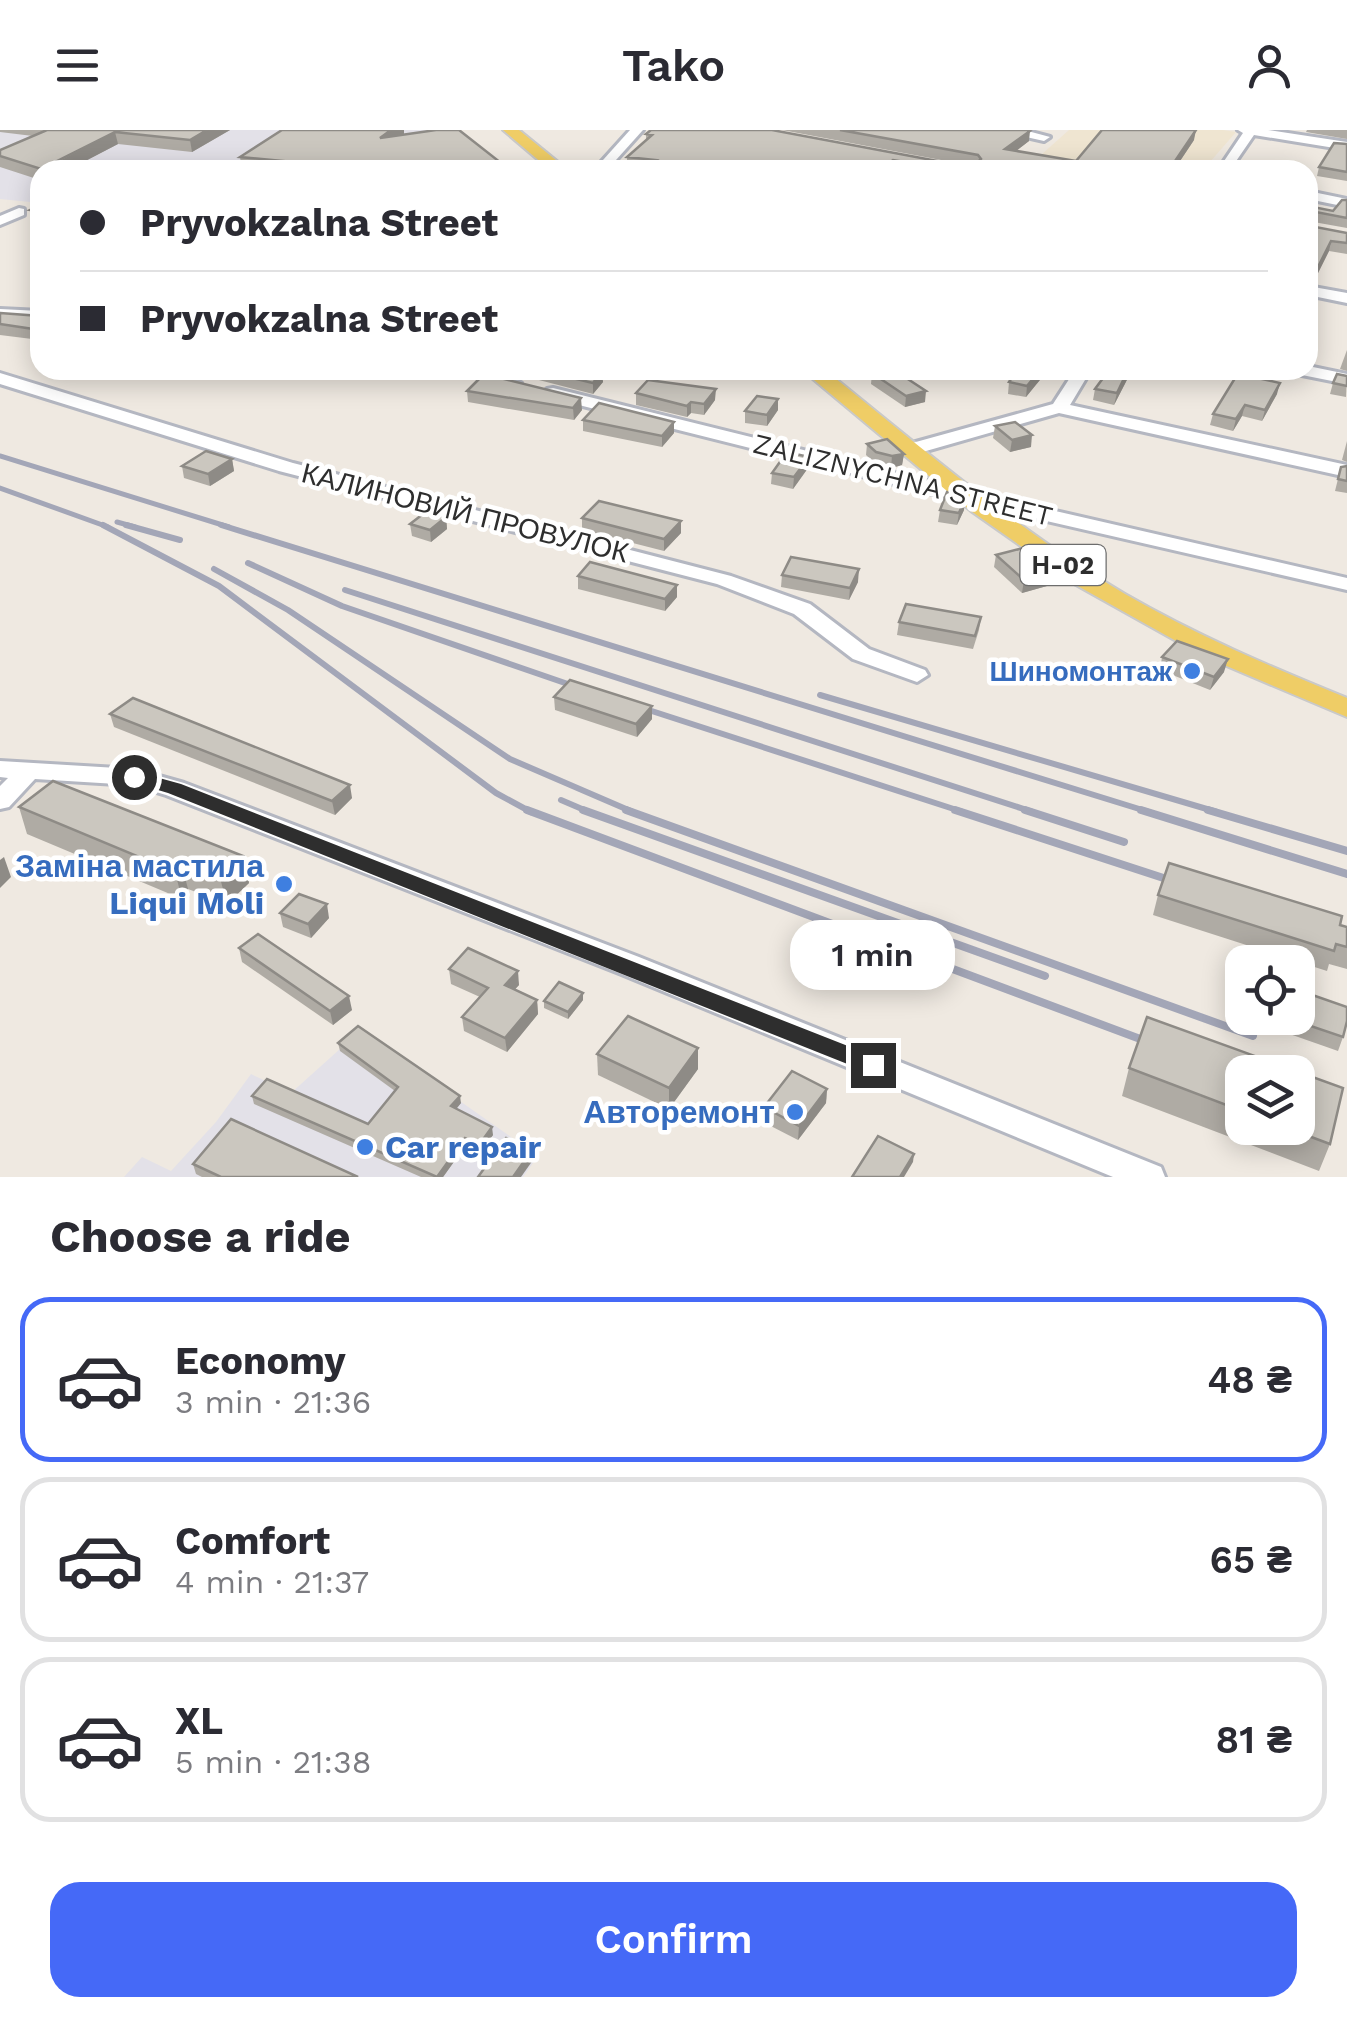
<!DOCTYPE html>
<meta charset="utf-8">
<style>
:root{--surface:#fff;--page:#f7f7f7;--text:#2b2b33;--muted:#7c7c81;--line:#e1e1e2;--accent:#4569f7}
body{margin:0;font-family:"Work Sans",sans-serif;background:var(--page);color:var(--text);height:100vh;display:flex;flex-direction:column;font-size:38px;white-space:nowrap}
*{box-sizing:border-box;margin:0}
p{font-size:32px;color:var(--muted)}
.icon{flex:none;width:55px;height:55px;fill:none;stroke:currentColor;stroke-width:2;stroke-linecap:round;stroke-linejoin:round}
.map{position:relative;height:1047px;overflow:hidden}
.drawer{display:flex;flex-direction:column;background:var(--surface);flex:1}
.drawer>*{flex:none}
.hud{position:absolute;left:30px;top:30px;width:1288px;height:220px;border-radius:30px;box-shadow:0 5px 25px #0003;display:grid;align-content:center;height:220px;padding:0 50px;background:var(--surface)}
.controls{position:absolute;left:1225px;top:815px;display:grid;gap:20px}
.controls a{display:grid;place-items:center;width:90px;height:90px;border-radius:20px;background:var(--surface);box-shadow:0 5px 25px #0003;font-size:50px}
.end{position:absolute;width:45px;height:45px;margin:-22px;border:12px solid #2e2e2e;background:#fff;box-shadow:0 0 0 5px #fff}
.from{border-radius:50%}
.bubble{position:absolute;height:70px;border-radius:30px;background:var(--surface);box-shadow:0 5px 25px #0003;font-size:32px;font-weight:600;line-height:70px;text-align:center}
.hud b{display:flex;align-items:center;gap:35px;height:95px;font-size:38px}
.hud b+b{border-top:2px solid var(--line)}
.hud i{width:25px;height:25px;background:var(--text)}
ul{padding:0;list-style:none}
li{display:flex;align-items:center;gap:30px;height:165px;margin:0 20px 15px;padding:0 30px;border:5px solid var(--line);border-radius:30px}
li div{flex:1}
li b{display:block;font-size:38px}
li em{font-style:normal;font-weight:600}
li.active{border-color:var(--accent)}
li>.icon{width:90px;height:90px;stroke-width:1.5}
h2{padding:0 50px;font-size:45px;line-height:120px}
.action{display:flex;gap:20px;margin-top:auto;padding:20px 50px}
.action a{flex:1;height:115px;border-radius:30px;background:var(--accent);color:#fff;font-size:40px;font-weight:600;line-height:115px;text-align:center}
header{display:flex;justify-content:space-between;align-items:center;height:130px;padding:0 50px;background:var(--surface);font-size:45px;font-weight:600}
.map>svg:first-child{display:block}
</style>
<header><svg class="icon" aria-label="menu" viewBox="0 0 24 24"><path d="M4 6h16M4 12h16M4 18h16"/></svg>Tako<svg class="icon" aria-label="person" viewBox="0 0 24 24"><circle cx="12" cy="8" r="4"/><path d="M4 21q1-7 8-7t8 7"/></svg></header>
<div class="map">
<svg width="1347" height="1047" viewBox="0 0 1347 1047">
<rect width="100%" height="100%" fill="#efe9e1"/>
<g fill="#e3e1e8">
<polygon points="0,0 446,0 493,40 40,40 40,73 0,69"/>
<polygon points="360,901 538,1026 523,1047 124,1047 142,1027 171,1041 216,992 251,944 291,963"/>
</g>
<polygon fill="#efe5d1" points="1069,0 1223,0 1236,2 1203,40 1131,40 1041,25"/>
<g fill="none" stroke-linecap="round" stroke-linejoin="round">
<g stroke="#b4b7c1" stroke-width="6">
<g id="minor">
<polygon points="630,0 643,0 607,40 594,40"/>
<polygon points="995,0 1024,0 1050,7 1044,11"/>
<polygon points="1238,0 1268,0 1347,12 1347,20 1254,5 1230,40 1218,40 1243,3"/>
<polygon points="1308,61 1347,69 1347,77 1308,69"/>
<polygon points="19,78 24,79 24,85 0,95 0,86"/>
<polygon points="1308,156 1347,163 1347,173 1308,165"/>
<polygon points="0,179 40,181 40,191 0,189"/>
<polygon points="1308,236 1347,244 1347,254 1297,244 1295,240 1308,240"/>
<polygon points="453,240 481,240 521,253 512,258"/>
<polygon points="1075,240 1091,240 1070,275 1347,335 1347,347 1059,283 912,325 903,319 905,315 1053,274"/>
<polygon points="0,243 293,333 731,446 810,474 869,519 925,540 928,545 917,552 853,529 794,484 717,454 279,341 0,254"/>
<polygon points="553,258 977,363 1347,448 1347,460 977,375 547,267 547,259"/>
<polygon points="0,631 134,639 184,653 639,827 1161,1037 1165,1047 1113,1047 619,843 166,665 133,655 35,649 9,677 0,679 0,656 8,648 0,647"/>
</g>
</g>
<g stroke="#c9c9c9" stroke-width="4">
<g id="major">
<polygon points="503,0 519,0 568,40 550,40"/>
<path d="M802 240H825C922 318 1017 400 1125 464 1196 505 1271 537 1347 568V587L1203 526 1076 455 971 381Z"/>
</g>
</g>
<use href="#minor" fill="#fff" fill-rule="evenodd"/>
<use href="#major" fill="#efcd66" fill-rule="evenodd"/>
<g stroke="#a3a6b7" stroke-width="5">
<polyline points="0,326 229,397"/>
<polyline points="0,358 108,397"/>
<polyline points="117,392 135,397"/>
</g>
<g stroke="#a3a6b7" stroke-width="6">
<polyline points="103,395 219,456 496,663 531,682"/>
<polyline points="126,395 180,410"/>
<polyline points="221,395 1149,682"/>
<polyline points="248,433 342,476 594,563"/>
<polyline points="214,439 288,480 510,629 633,682"/>
<polyline points="345,460 1033,682"/>
<polyline points="820,565 1217,682"/>
<polyline points="627,573 963,682"/>
<polyline points="561,670 589,682"/>
</g>
<g stroke="#a3a6b7" stroke-width="8">
<polyline points="527,680 1167,919"/>
<polyline points="583,680 1045,846"/>
<polyline points="626,680 1253,906"/>
<polyline points="955,680 1188,756"/>
<polyline points="1025,680 1124,712"/>
<polyline points="1141,680 1347,744"/>
<polyline points="1208,680 1347,721"/>
</g>
</g>
<g fill="#afaba4" fill-rule="evenodd">
<polygon points="0,0 230,0 192,22 118,14 68,40 40,40 40,50 0,37 0,20 33,6 0,2"/>
<polygon points="782,0 1027,0 1029,11 1016,21 1076,31 1194,10 1174,40 640,40 627,38 627,27 646,10 646,4 957,33"/>
<polygon points="1307,0 1347,0 1347,9 1306,2"/>
<polygon points="404,4 510,40 242,40 240,27"/>
<polygon points="1347,14 1347,51 1317,46 1319,37"/>
<polygon points="1347,70 1347,98 1308,91 1310,96 1347,103 1347,124 1329,121 1313,153 1308,152 1308,76 1333,81"/>
<polygon points="40,75 40,95 33,94 30,80"/>
<polygon points="0,183 40,186 40,210 0,205"/>
<polygon points="1347,220 1347,241 1340,239"/>
<polygon points="500,240 594,240 603,252 593,264"/>
<polygon points="1017,240 1048,240 1026,267 1008,264 1009,252"/>
<polygon points="1108,240 1132,240 1114,275 1093,270 1095,259 1109,240"/>
<polygon points="1210,240 1263,240 1261,248 1277,264 1262,291 1242,286 1233,301 1210,295 1213,284 1235,247 1209,242"/>
<polygon points="872,243 925,272 905,277 871,254"/>
<polygon points="1347,246 1346,267 1330,264 1333,253"/>
<polygon points="467,261 582,280 574,290 468,272"/>
<polygon points="636,263 715,270 704,285 691,283 687,287 636,275"/>
<polygon points="778,280 767,296 745,293 745,281"/>
<polygon points="583,290 674,303 662,317 583,301"/>
<polygon points="995,296 1031,317 1010,322 993,308"/>
<polygon points="1347,311 1347,332 1342,330"/>
<polygon points="867,314 904,324 902,335 891,338 876,334 866,325"/>
<polygon points="809,327 808,338 793,359 771,354 772,343"/>
<polygon points="232,329 234,341 210,356 184,348 182,336"/>
<polygon points="1347,336 1347,363 1335,361 1341,337"/>
<polygon points="965,368 964,380 957,395 938,392 940,380"/>
<polygon points="446,387 447,399 431,412 412,406 410,394"/>
<polygon points="582,388 681,403 664,421 582,400"/>
<polygon points="996,425 1054,454 1022,463 994,437"/>
<polygon points="782,445 858,452 849,470 781,457"/>
<polygon points="578,446 677,455 677,467 665,481 578,459"/>
<polygon points="981,487 979,500 973,519 897,505 899,492"/>
<polygon points="1162,527 1224,542 1210,560 1160,540"/>
<polygon points="554,567 652,576 652,589 637,607 555,580"/>
<polygon points="110,584 352,668 335,685 114,597"/>
<polygon points="19,677 243,726 249,753 227,774 188,759 182,769 27,704"/>
<polygon points="1158,765 1347,797 1347,839 1329,834 1327,841 1153,785"/>
<polygon points="280,783 329,788 311,808 283,797"/>
<polygon points="239,818 352,880 333,895 242,832"/>
<polygon points="449,839 519,855 514,860 537,870 538,884 507,922 464,901 462,887 480,867 451,854"/>
<polygon points="583,863 583,870 568,889 544,878 544,871"/>
<path d="M1147 887 1343 958 1330 1014 1319 1041 1122 966 1129 938ZM1242 942H1298V998H1242Z"/>
<polygon points="1284,888 1298,888 1343,907 1338,921 1281,901"/>
<polygon points="338,913 461,973 456,979 493,1005 480,1022 466,1015 443,1047 421,1047 254,974 252,966 368,994 395,961 340,921"/>
<polygon points="698,918 698,939 669,979 598,945 597,924"/>
<polygon points="827,959 826,973 798,1010 763,992 764,977"/>
<polygon points="193,1034 358,1047 202,1047 196,1044"/>
</g>
<g fill="#8e8b86">
<polygon points="207,0 230,0 192,22 190,10"/>
<polygon points="391,0 404,0 404,4 380,8"/>
<polygon points="1196,0 1194,10 1174,40 1169,40"/>
<polygon points="1030,1 1029,11 1004,30 1005,19"/>
<polygon points="115,2 118,14 68,40 42,40"/>
<polygon points="893,30 892,40 880,40"/>
<polygon points="475,32 476,40 419,40"/>
<polygon points="1331,111 1329,121 1313,153 1315,143"/>
<polygon points="1040,240 1048,240 1026,267 1027,256"/>
<polygon points="1128,240 1132,240 1114,275 1117,263"/>
<polygon points="602,241 603,252 593,264 593,253"/>
<polygon points="1280,253 1277,264 1262,291 1265,280"/>
<polygon points="716,259 715,270 704,285 704,274"/>
<polygon points="926,261 925,272 905,277 906,266"/>
<polygon points="581,268 582,280 574,290 573,278"/>
<polygon points="778,269 778,280 767,296 767,285"/>
<polygon points="691,272 691,283 687,287 687,276"/>
<polygon points="1245,275 1242,286 1233,301 1236,289"/>
<polygon points="674,292 674,303 662,317 662,306"/>
<polygon points="1032,305 1031,317 1010,322 1012,310"/>
<polygon points="904,324 902,335 891,338 892,326"/>
<polygon points="809,327 808,338 793,359 794,347"/>
<polygon points="232,329 234,341 210,356 208,344"/>
<polygon points="965,368 964,380 957,395 959,383"/>
<polygon points="446,387 447,399 431,412 430,400"/>
<polygon points="681,391 681,403 664,421 664,409"/>
<polygon points="859,439 858,452 849,470 850,458"/>
<polygon points="1056,442 1054,454 1022,463 1024,450"/>
<polygon points="677,455 677,467 665,481 665,469"/>
<polygon points="1228,529 1224,542 1210,560 1214,547"/>
<polygon points="652,576 652,589 637,607 636,594"/>
<polygon points="350,655 352,668 335,685 332,671"/>
<polygon points="243,726 249,753 227,774 220,748"/>
<polygon points="4,727 11,747 0,758 0,730"/>
<polygon points="181,732 188,759 182,769 175,742"/>
<polygon points="327,774 329,788 311,808 308,794"/>
<polygon points="518,841 519,855 506,869 505,855"/>
<polygon points="583,863 583,870 568,889 568,882"/>
<polygon points="349,866 352,880 333,895 330,881"/>
<polygon points="537,870 538,884 507,922 505,908"/>
<polygon points="698,918 698,939 669,979 669,958"/>
<polygon points="827,959 826,973 798,1010 799,996"/>
<polygon points="460,966 461,973 452,984 451,976"/>
<polygon points="492,997 493,1005 480,1022 479,1015"/>
<polygon points="465,1008 466,1015 443,1047 437,1047"/>
<polygon points="532,1020 533,1030 521,1047 513,1047"/>
<polygon points="914,1024 913,1032 904,1047 900,1047"/>
</g>
<g fill="#cbc7bf" stroke="#8e8b86" stroke-width="2.5">
<polygon points="47,0 207,0 190,10 115,2 41,39 0,26 0,20"/>
<polygon points="282,0 391,0 380,8 436,0 459,0 510,40 484,40 475,32 419,40 307,40 314,34 240,27"/>
<polygon points="651,0 772,0 948,33 977,33 981,29 978,25 840,0 1027,0 1030,1 1005,19 1076,31 1102,0 1196,0 1169,40 953,40 893,30 880,40 640,40 656,30 627,27 652,5 646,4"/>
<polygon points="1334,13 1347,14 1347,42 1319,37"/>
<polygon points="1342,70 1347,70 1347,88 1311,81 1308,84 1308,76 1333,81"/>
<polygon points="40,75 40,82 30,80"/>
<polygon points="1308,88 1310,96 1347,103 1347,113 1331,111 1315,143 1308,142 1308,115 1313,105 1308,104"/>
<polygon points="0,183 40,186 40,200 0,194"/>
<polygon points="540,240 594,240 602,241 593,253"/>
<polygon points="883,240 894,240 926,261 906,266 872,243"/>
<polygon points="1017,240 1040,240 1027,256 1009,252"/>
<polygon points="1109,240 1128,240 1117,263 1095,259"/>
<polygon points="1240,240 1262,240 1257,248 1280,253 1265,280 1245,275 1236,289 1213,284"/>
<polygon points="484,244 581,268 573,278 467,261"/>
<polygon points="1337,244 1347,246 1347,256 1333,253"/>
<polygon points="648,250 716,259 704,274 691,272 687,276 636,263"/>
<polygon points="757,266 778,269 767,285 745,281"/>
<polygon points="599,273 674,292 662,306 583,290"/>
<polygon points="1015,292 1032,305 1012,310 995,296"/>
<polygon points="887,309 904,324 892,326 876,322 867,314"/>
<polygon points="206,321 232,329 208,344 182,336"/>
<polygon points="787,322 809,327 794,347 772,343"/>
<polygon points="1347,336 1347,351 1338,349 1341,337"/>
<polygon points="947,362 965,368 959,383 940,380"/>
<polygon points="599,371 681,391 664,409 582,388"/>
<polygon points="427,381 446,387 430,400 410,394"/>
<polygon points="1027,417 1056,442 1024,450 996,425"/>
<polygon points="791,427 859,439 850,458 782,445"/>
<polygon points="590,432 677,455 665,469 578,446"/>
<polygon points="906,474 981,487 975,506 899,492"/>
<polygon points="1177,511 1228,529 1214,547 1162,527"/>
<polygon points="570,550 652,576 636,594 554,567"/>
<polygon points="133,568 350,655 332,671 110,584"/>
<polygon points="53,651 243,726 220,748 181,732 175,742 19,677"/>
<polygon points="1169,733 1342,786 1340,795 1347,797 1347,817 1336,814 1334,821 1158,765"/>
<polygon points="299,764 327,774 308,794 280,783"/>
<polygon points="258,804 349,866 330,881 239,818"/>
<polygon points="468,818 518,841 505,855 537,870 505,908 462,887 488,858 449,839"/>
<polygon points="559,852 583,863 568,882 544,871"/>
<polygon points="1298,860 1347,877 1347,891 1343,907 1287,888 1298,888"/>
<polygon points="628,886 698,918 669,958 597,924"/>
<polygon points="1147,887 1343,958 1330,1014 1287,998 1298,998 1298,942 1242,942 1242,981 1129,938"/>
<polygon points="358,896 460,966 451,976 492,997 479,1015 465,1008 437,1047 252,966 267,949 368,994 398,957 338,913"/>
<polygon points="792,941 827,959 799,996 764,977"/>
<polygon points="231,989 358,1047 221,1047 193,1034"/>
<polygon points="878,1006 914,1024 900,1047 852,1047"/>
<polygon points="506,1008 532,1020 513,1047 478,1047"/>
</g>
<polygon fill="#2e2e2e" points="134,641 181,654 881,929 884,935 873,944 865,941 168,663 128,651 125,647"/>
<g fill="#3f7fe0" stroke="#fff" stroke-width="4">
<circle cx="1192" cy="541" r="10"/>
<circle cx="284" cy="754" r="10"/>
<circle cx="795" cy="982" r="10"/>
<circle cx="365" cy="1017" r="10"/>
</g>
<g text-anchor="middle" dominant-baseline="central" stroke-width="9" stroke-linejoin="round" paint-order="stroke">
<rect fill="#fff" stroke="#6d6d6d" stroke-width="2.5" x="1020.5" y="415" width="85" height="40" rx="8"/>
<g font-size="25" font-weight="bold" fill="#2e2e2e">
<text x="1063" y="435">Н-02</text>
</g>
<g font-size="28" fill="#2e2e2e" stroke="#fff">
<text transform="translate(903 350) rotate(14)">ZALIZNYCHNA STREET</text>
<text transform="translate(465 383) rotate(14)">КАЛИНОВИЙ ПРОВУЛОК</text>
</g>
<g font-size="28" font-weight="bold" fill="#366cbe" stroke="#fff" text-anchor="end">
<text x="1172" y="541">Шиномонтаж</text>
</g>
<g font-size="32" font-weight="bold" fill="#366cbe" stroke="#fff" text-anchor="end">
<text x="264" y="736">Заміна мастила<tspan x="264" dy="37">Liqui Moli</tspan></text>
<text x="775" y="982">Авторемонт</text>
<text x="385" y="1017" text-anchor="start">Car repair</text>
</g>
</g>
</svg>
<div class="controls">
<a><svg class="icon" aria-label="locate" viewBox="0 0 24 24"><circle cx="12" cy="12" r="6"/><path d="M12 2v4M12 18v4M2 12h4M18 12h4"/></svg></a>
<a><svg class="icon" aria-label="layers" viewBox="0 0 24 24"><path d="M12 4l9 5-9 5-9-5zM3 14l9 5 9-5"/></svg></a>
</div>
<i class="end from" style="left:134px;top:647px"></i>
<i class="end" style="left:873px;top:935px"></i>
<div class="bubble" style="left:790px;top:790px;width:165px">1 min</div>
<div class="hud">
<b><i class="from"></i>Pryvokzalna Street</b>
<b><i></i>Pryvokzalna Street</b>
</div>
</div>
<section class="drawer">
<h2>Choose a ride</h2>
<ul>
<li class="active"><svg class="icon" aria-label="car" viewBox="0 0 24 24"><path d="M5 17H2v-5l4-1 3-4h7l3 4 3 1v5h-3M9 17h6M6 11h13"/><circle cx="7" cy="17" r="2"/><circle cx="17" cy="17" r="2"/></svg><div><b>Economy</b><p>3 min · 21:36</p></div><em>48 ₴</em></li>
<li><svg class="icon" aria-label="car" viewBox="0 0 24 24"><path d="M5 17H2v-5l4-1 3-4h7l3 4 3 1v5h-3M9 17h6M6 11h13"/><circle cx="7" cy="17" r="2"/><circle cx="17" cy="17" r="2"/></svg><div><b>Comfort</b><p>4 min · 21:37</p></div><em>65 ₴</em></li>
<li><svg class="icon" aria-label="car" viewBox="0 0 24 24"><path d="M5 17H2v-5l4-1 3-4h7l3 4 3 1v5h-3M9 17h6M6 11h13"/><circle cx="7" cy="17" r="2"/><circle cx="17" cy="17" r="2"/></svg><div><b>XL</b><p>5 min · 21:38</p></div><em>81 ₴</em></li>
</ul>
<div class="action"><a>Confirm</a></div>
</section>
